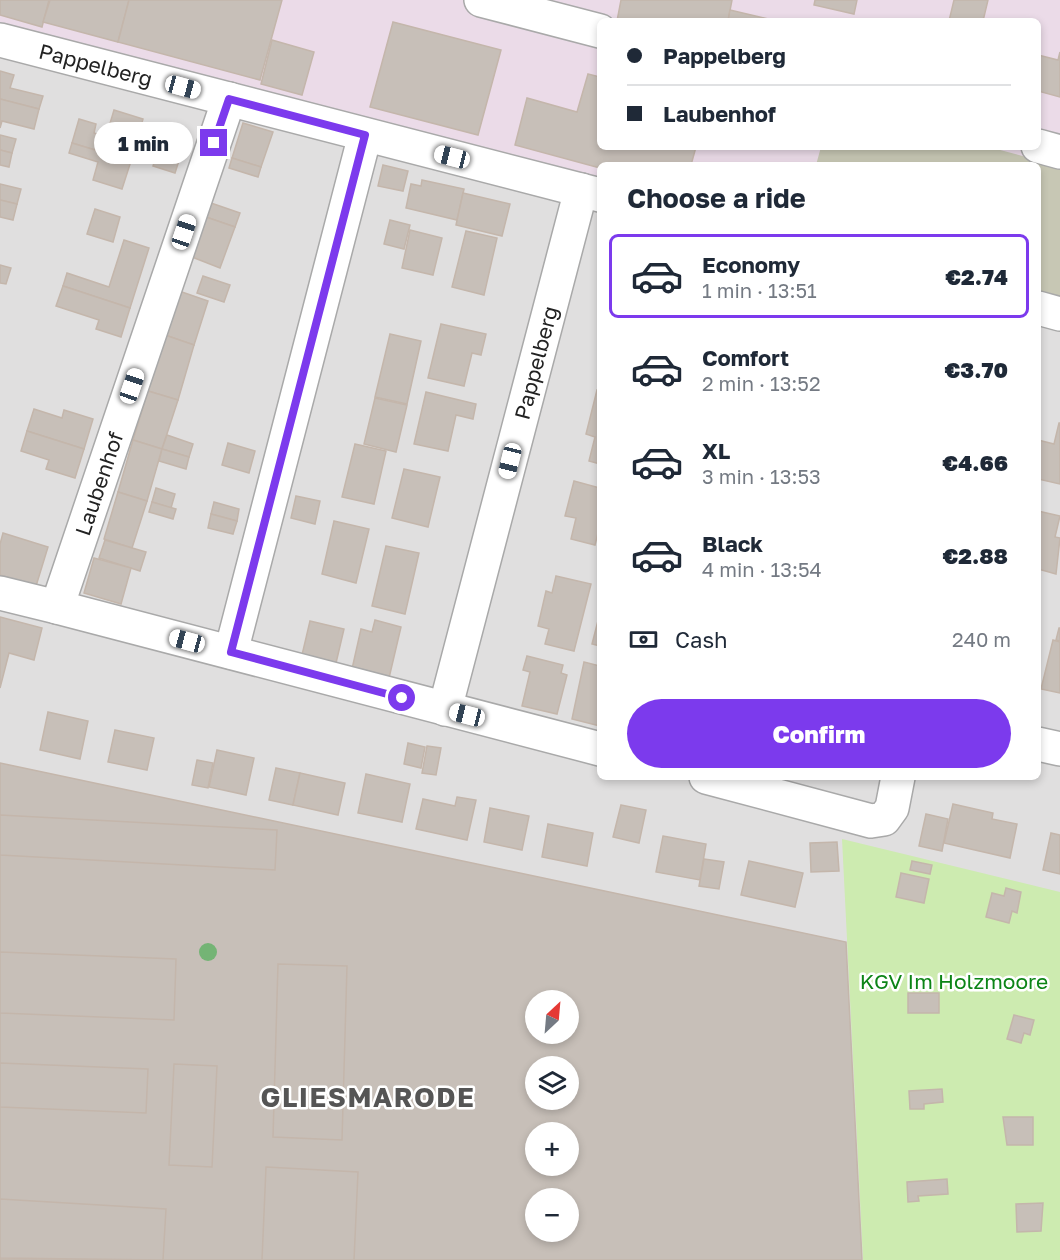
<!DOCTYPE html>
<meta charset="utf-8">
<style>
:root{--surface:#fff;--page:#f2f2f3;--text:#1f2937;--muted:#747a83;--line:#e0e1e3;--accent:#7c3aed}
body{margin:0;font-family:"Golos Text",sans-serif;background:var(--page);color:var(--text);height:100vh;display:flex;flex-direction:column;font-size:22px;white-space:nowrap}
*{box-sizing:border-box;margin:0}
p{font-size:20px;color:var(--muted)}
.icon{flex:none;width:33px;height:33px;fill:none;stroke:currentColor;stroke-width:2;stroke-linecap:round;stroke-linejoin:round}
.map{position:relative;flex:1;overflow:hidden}
.panel{position:absolute;left:597px;top:162px;width:444px;height:618px;display:flex;flex-direction:column;background:var(--surface);border-radius:9px;box-shadow:0 3px 9px #0003}
.panel>*{flex:none}
.banner{position:absolute;left:597px;top:18px;width:444px;height:132px;border-radius:9px;box-shadow:0 3px 9px #0003;display:grid;align-content:center;height:132px;padding:0 30px;background:var(--surface)}
.needle{width:39px;rotate:26deg}
.buttons{position:absolute;left:525px;top:990px;display:grid;gap:12px}
.buttons a{display:grid;place-items:center;width:54px;height:54px;border-radius:50%;background:var(--surface);box-shadow:0 3px 9px #0003;font-size:30px}
.end{position:absolute;width:27px;height:27px;margin:-14px;border:8px solid #7c3aed;background:#fff;box-shadow:0 0 0 3px #fff}
.from{border-radius:50%}
.bubble{position:absolute;height:42px;border-radius:21px;background:var(--surface);box-shadow:0 3px 9px #0003;font-size:20px;font-weight:800;line-height:42px;text-align:center}
.car{position:absolute;width:18px;height:36px;margin:-18px -9px;border-radius:8px;box-shadow:0 0 4px 2px #0007;background:linear-gradient(#fff 24%,#345 0 40%,#fff 0 76%,#345 0 86%,#fff 0)}
.banner b{display:flex;align-items:center;gap:21px;height:57px;font-size:22px}
.banner b+b{border-top:2px solid var(--line)}
.banner i{width:15px;height:15px;background:var(--text)}
ul{padding:0;list-style:none}
li{display:flex;align-items:center;gap:18px;height:84px;margin:0 12px 9px;padding:0 18px;border:3px solid transparent;border-radius:9px}
li div{flex:1}
li b{display:block;font-size:22px}
li em{font-style:normal;font-weight:800}
li.current{border-color:var(--accent)}
li>.icon{width:54px;height:54px;stroke-width:1.5}
h2{padding:0 30px;font-size:27px;line-height:72px}
.pay{display:flex;align-items:center;gap:15px;height:66px;padding:0 30px;font-size:22px}
.pay p{margin-inline-start:auto}
.cta{display:flex;gap:12px;margin-top:auto;padding:12px 30px}
.cta a{flex:1;height:69px;border-radius:36px;background:var(--accent);color:#fff;font-size:24px;font-weight:800;line-height:69px;text-align:center}
.map>svg:first-child{display:block}
</style>
<div class="map">
<svg width="1060" height="1260" viewBox="0 0 1060 1260">
<rect width="100%" height="100%" fill="#f2efe9"/>
<path fill="#e0dfdf" fill-rule="evenodd" d="M0 23 600 180V777H1038V294L1060 300V1260H0ZM536 1000H568V1034H536ZM536 1066H568V1100H536ZM536 1132H568V1166H536ZM536 1198H568V1232H536Z"/>
<path fill="#ebdbe8" fill-rule="evenodd" d="M0 0H1060V300L1038 294V165H600V180L0 23ZM600 21H1038V147H600Z"/>
<polygon fill="#c7c7b4" points="821,147 989,147 1060,166 1060,297 1038,291 1038,165 816,165"/>
<polygon fill="#cdebb0" points="842,839 1060,892 1060,1260 863,1260"/>
<g fill="#c7bfb8" stroke="#c4b6ab" stroke-width="1.5" fill-rule="evenodd">
<polygon points="0,0 49,0 42,27 0,15"/>
<polygon points="50,0 129,0 118,42 43,22"/>
<polygon points="129,0 282,0 260,80 118,42"/>
<polygon points="621,0 732,0 728,21 617,21"/>
<polygon points="815,0 857,0 854,14 814,5"/>
<polygon points="954,0 988,0 983,21 949,21"/>
<polygon points="730,10 777,21 728,21"/>
<polygon points="393,22 501,50 478,135 370,107"/>
<polygon points="272,40 314,52 302,95 261,84"/>
<polygon points="1060,52 1060,97 1038,91 1038,55 1058,60"/>
<polygon points="0,71 14,75 10,88 43,96 39,109 0,99"/>
<polygon points="588,74 600,77 600,147 696,147 691,165 600,165 600,168 515,145 527,98 577,112"/>
<polygon points="0,99 39,109 34,129 2,121 0,128"/>
<polygon points="114,110 143,119 131,161 72,143 79,119 96,124 94,133 106,137"/>
<polygon points="243,123 273,132 261,167 232,158"/>
<polygon points="0,135 16,139 12,153 0,150"/>
<polygon points="72,143 131,161 122,189 93,180 98,162 69,153"/>
<polygon points="160,145 182,151 175,173 153,166"/>
<polygon points="0,150 12,153 9,167 0,165"/>
<polygon points="232,158 261,167 258,177 229,168"/>
<polygon points="383,165 408,171 403,191 378,186"/>
<polygon points="422,180 464,189 457,220 406,208 411,184 421,186"/>
<polygon points="0,184 21,189 17,204 0,200"/>
<polygon points="463,193 510,204 502,236 456,225"/>
<polygon points="0,200 17,204 13,220 0,217"/>
<polygon points="211,203 240,213 235,227 206,217"/>
<polygon points="95,209 120,217 113,242 87,234"/>
<polygon points="206,217 235,227 220,268 192,257"/>
<polygon points="390,220 410,225 404,249 384,244"/>
<polygon points="410,230 442,238 433,275 402,268"/>
<polygon points="466,231 497,238 484,295 452,287"/>
<polygon points="124,240 149,248 130,308 63,286 67,273 109,287"/>
<polygon points="0,265 11,268 6,284 0,283"/>
<polygon points="203,276 230,285 224,302 197,293"/>
<polygon points="63,286 130,308 121,337 96,329 99,320 56,306"/>
<polygon points="179,291 208,301 194,345 165,335"/>
<polygon points="441,324 486,334 481,355 472,353 464,386 428,378"/>
<polygon points="390,334 421,341 407,404 375,397"/>
<polygon points="165,335 194,345 178,400 148,391"/>
<polygon points="597,390 600,391 600,464 589,461 595,437 586,434"/>
<polygon points="148,391 178,400 162,449 133,440"/>
<polygon points="426,392 476,404 473,419 456,415 448,451 414,444"/>
<polygon points="375,398 407,405 396,452 364,444"/>
<polygon points="34,409 62,418 64,410 93,419 84,449 27,431"/>
<polygon points="1059,423 1060,423 1060,484 1038,479 1038,440 1054,444"/>
<polygon points="27,431 84,449 75,478 46,469 49,460 21,451"/>
<polygon points="167,435 193,444 189,457 162,449"/>
<polygon points="133,440 162,449 147,501 118,492"/>
<polygon points="228,443 255,451 249,473 222,465"/>
<polygon points="355,444 386,451 374,504 342,497"/>
<polygon points="162,449 189,457 186,469 159,461"/>
<polygon points="404,469 440,477 428,527 392,518"/>
<polygon points="574,481 600,488 600,525 595,545 571,539 576,518 565,516"/>
<polygon points="156,488 175,494 171,508 152,502"/>
<polygon points="118,492 147,501 132,548 104,539"/>
<polygon points="296,496 320,501 315,524 291,518"/>
<polygon points="152,502 176,509 173,519 149,512"/>
<polygon points="214,502 239,509 237,521 211,514"/>
<polygon points="1038,511 1060,516 1055,537 1060,538 1056,574 1038,569"/>
<polygon points="211,514 237,521 233,534 208,528"/>
<polygon points="334,521 369,529 356,583 322,574"/>
<polygon points="3,533 48,547 36,586 0,575 0,544"/>
<polygon points="105,540 146,552 140,571 99,558"/>
<polygon points="386,546 419,553 405,614 372,606"/>
<polygon points="94,558 131,568 121,604 84,593"/>
<polygon points="556,576 591,584 574,651 545,644 549,629 538,626 546,591 552,593"/>
<polygon points="600,613 600,646 592,644"/>
<polygon points="0,617 42,628 34,660 9,653 0,688"/>
<polygon points="375,620 401,627 389,678 352,669 361,629 372,632"/>
<polygon points="310,621 344,629 336,663 302,655"/>
<polygon points="1059,628 1060,628 1060,641 1056,640"/>
<polygon points="1053,640 1060,642 1060,693 1041,689"/>
<polygon points="527,656 563,665 561,673 567,675 557,714 522,706 530,672 523,670"/>
<polygon points="584,662 600,666 600,726 572,719"/>
<polygon points="48,712 88,721 80,759 40,750"/>
<polygon points="115,730 154,738 147,770 108,762"/>
<polygon points="408,743 425,747 421,768 404,764"/>
<polygon points="427,746 441,748 436,775 422,773"/>
<polygon points="217,750 254,758 246,795 209,787"/>
<polygon points="197,760 213,763 208,788 192,785"/>
<path d="M0 763 846 942 862 1260H0ZM536 1000H568V1034H536ZM536 1066H568V1100H536ZM536 1132H568V1166H536ZM536 1198H568V1232H536Z"/>
<polygon points="276,768 300,773 293,805 269,800"/>
<polygon points="300,773 345,783 338,815 293,805"/>
<polygon points="366,774 410,784 402,822 358,813"/>
<polygon points="457,797 476,800 467,840 416,829 423,799 455,806"/>
<polygon points="953,804 993,813 992,819 1017,824 1010,858 944,843"/>
<polygon points="621,805 646,810 639,843 613,837"/>
<polygon points="490,808 529,816 522,850 484,842"/>
<polygon points="926,814 948,819 942,851 919,846"/>
<polygon points="0,815 277,830 275,870 0,855"/>
<polygon points="548,824 593,833 587,866 542,857"/>
<polygon points="1051,833 1060,835 1060,874 1043,870"/>
<polygon points="663,836 706,844 700,880 656,872"/>
<polygon points="837,842 839,871 811,872 810,843"/>
<polygon points="704,859 724,862 719,889 699,886"/>
<polygon points="749,861 803,873 795,907 741,895"/>
<polygon points="912,861 932,865 930,874 910,870"/>
<polygon points="901,873 929,879 924,903 896,897"/>
<polygon points="1006,888 1021,892 1017,913 1012,911 1009,923 986,917 992,893 1004,896"/>
<polygon points="0,952 176,959 174,1020 0,1013"/>
<polygon points="278,964 347,966 342,1140 273,1137"/>
<rect x="908" y="993" width="31" height="20"/>
<polygon points="1014,1015 1034,1020 1030,1035 1024,1033 1021,1043 1007,1039"/>
<polygon points="0,1063 148,1069 146,1113 0,1107"/>
<polygon points="174,1064 217,1066 212,1167 169,1165"/>
<polygon points="942,1089 943,1102 924,1104 924,1109 910,1109 909,1091"/>
<polygon points="1003,1117 1033,1117 1033,1145 1007,1145"/>
<polygon points="266,1167 358,1172 354,1260 262,1260"/>
<polygon points="947,1179 948,1194 918,1196 919,1201 908,1202 907,1182"/>
<polygon points="0,1199 166,1209 163,1260 0,1258"/>
<polygon points="1043,1203 1041,1231 1017,1232 1016,1204"/>
</g>
<g fill="none" stroke-linecap="round" stroke-linejoin="round">
<g stroke="#a9a9a9" stroke-width="36">
<g id="minor">
<polyline points="481,0 600,31"/>
<path id="s1" d="M0 40 600 195"/>
<polyline points="1038,146 1060,152"/>
<polyline points="1038,308 1060,314"/>
<path id="s2" d="M0 593 57 607 229 99"/>
<polyline points="57,607 600,749"/>
<polyline points="231,652 365,135"/>
<path id="s3" d="M445 709 581 190"/>
<polyline points="1038,744 1060,749"/>
<polyline points="706,777 871,821 884,819 892,808 898,777"/>
</g>
</g>
<use href="#minor" stroke="#fff" stroke-width="33"/>
</g>
<circle fill="#74b475" cx="208" cy="952" r="9"/>
<g fill="none" stroke-linecap="round" stroke-linejoin="round">
<polyline stroke="#7c3aed" stroke-width="8" points="214,143 229,99 365,135 231,652 402,698"/>
</g>
<g text-anchor="middle" dominant-baseline="central" stroke-width="5" stroke-linejoin="round" paint-order="stroke">
<g font-size="21" fill="#222" stroke="#fff">
<text stroke="none"><textPath href="#s1" startOffset="99">Pappelberg</textPath></text>
<text stroke="none"><textPath href="#s3" startOffset="358">Pappelberg</textPath></text>
<text stroke="none"><textPath href="#s2" startOffset="189">Laubenhof</textPath></text>
</g>
<g font-size="21" fill="#0c8416" stroke="#fff">
<text x="954" y="981">KGV Im Holzmoore</text>
</g>
<g font-size="27" font-weight="bold" letter-spacing="1.5" fill="#555" stroke="#fff">
<text x="368" y="1097">GLIESMARODE</text>
</g>
</g>
</svg>
<div class="buttons">
<a><svg class="needle" viewBox="-14 -14 28 28"><path d="M0-13l5 13h-10z" fill="#e53935"/><path d="M0 13l5-13h-10z" fill="#747a83"/></svg></a>
<a><svg class="icon" aria-label="layers" viewBox="0 0 24 24"><path d="M12 4l9 5-9 5-9-5zM3 14l9 5 9-5"/></svg></a>
<a>+</a>
<a>−</a>
</div>
<i class="end from" style="left:402px;top:698px"></i>
<i class="end" style="left:214px;top:143px"></i>
<div class="bubble" style="left:94px;top:122px;width:99px">1 min</div>
<i class="car" style="left:183px;top:87px;rotate:105deg"></i>
<i class="car" style="left:452px;top:157px;rotate:284deg"></i>
<i class="car" style="left:184px;top:232px;rotate:19deg"></i>
<i class="car" style="left:132px;top:386px;rotate:19deg"></i>
<i class="car" style="left:510px;top:461px;rotate:194deg"></i>
<i class="car" style="left:187px;top:641px;rotate:285deg"></i>
<i class="car" style="left:467px;top:715px;rotate:284deg"></i>
<div class="banner">
<b><i class="from"></i>Pappelberg</b>
<b><i></i>Laubenhof</b>
</div>
<section class="panel">
<h2>Choose a ride</h2>
<ul>
<li class="current"><svg class="icon" aria-label="car" viewBox="0 0 24 24"><path d="M5 17H2v-5l4-1 3-4h7l3 4 3 1v5h-3M9 17h6M6 11h13"/><circle cx="7" cy="17" r="2"/><circle cx="17" cy="17" r="2"/></svg><div><b>Economy</b><p>1 min · 13:51</p></div><em>€2.74</em></li>
<li><svg class="icon" aria-label="car" viewBox="0 0 24 24"><path d="M5 17H2v-5l4-1 3-4h7l3 4 3 1v5h-3M9 17h6M6 11h13"/><circle cx="7" cy="17" r="2"/><circle cx="17" cy="17" r="2"/></svg><div><b>Comfort</b><p>2 min · 13:52</p></div><em>€3.70</em></li>
<li><svg class="icon" aria-label="car" viewBox="0 0 24 24"><path d="M5 17H2v-5l4-1 3-4h7l3 4 3 1v5h-3M9 17h6M6 11h13"/><circle cx="7" cy="17" r="2"/><circle cx="17" cy="17" r="2"/></svg><div><b>XL</b><p>3 min · 13:53</p></div><em>€4.66</em></li>
<li><svg class="icon" aria-label="car" viewBox="0 0 24 24"><path d="M5 17H2v-5l4-1 3-4h7l3 4 3 1v5h-3M9 17h6M6 11h13"/><circle cx="7" cy="17" r="2"/><circle cx="17" cy="17" r="2"/></svg><div><b>Black</b><p>4 min · 13:54</p></div><em>€2.88</em></li>
</ul>
<div class="pay"><svg class="icon" aria-label="cash" viewBox="0 0 24 24"><path d="M3 7h18v10H3z"/><circle cx="12" cy="12" r="2"/></svg>Cash<p>240 m</p></div>
<div class="cta"><a>Confirm</a></div>
</section>
</div>
